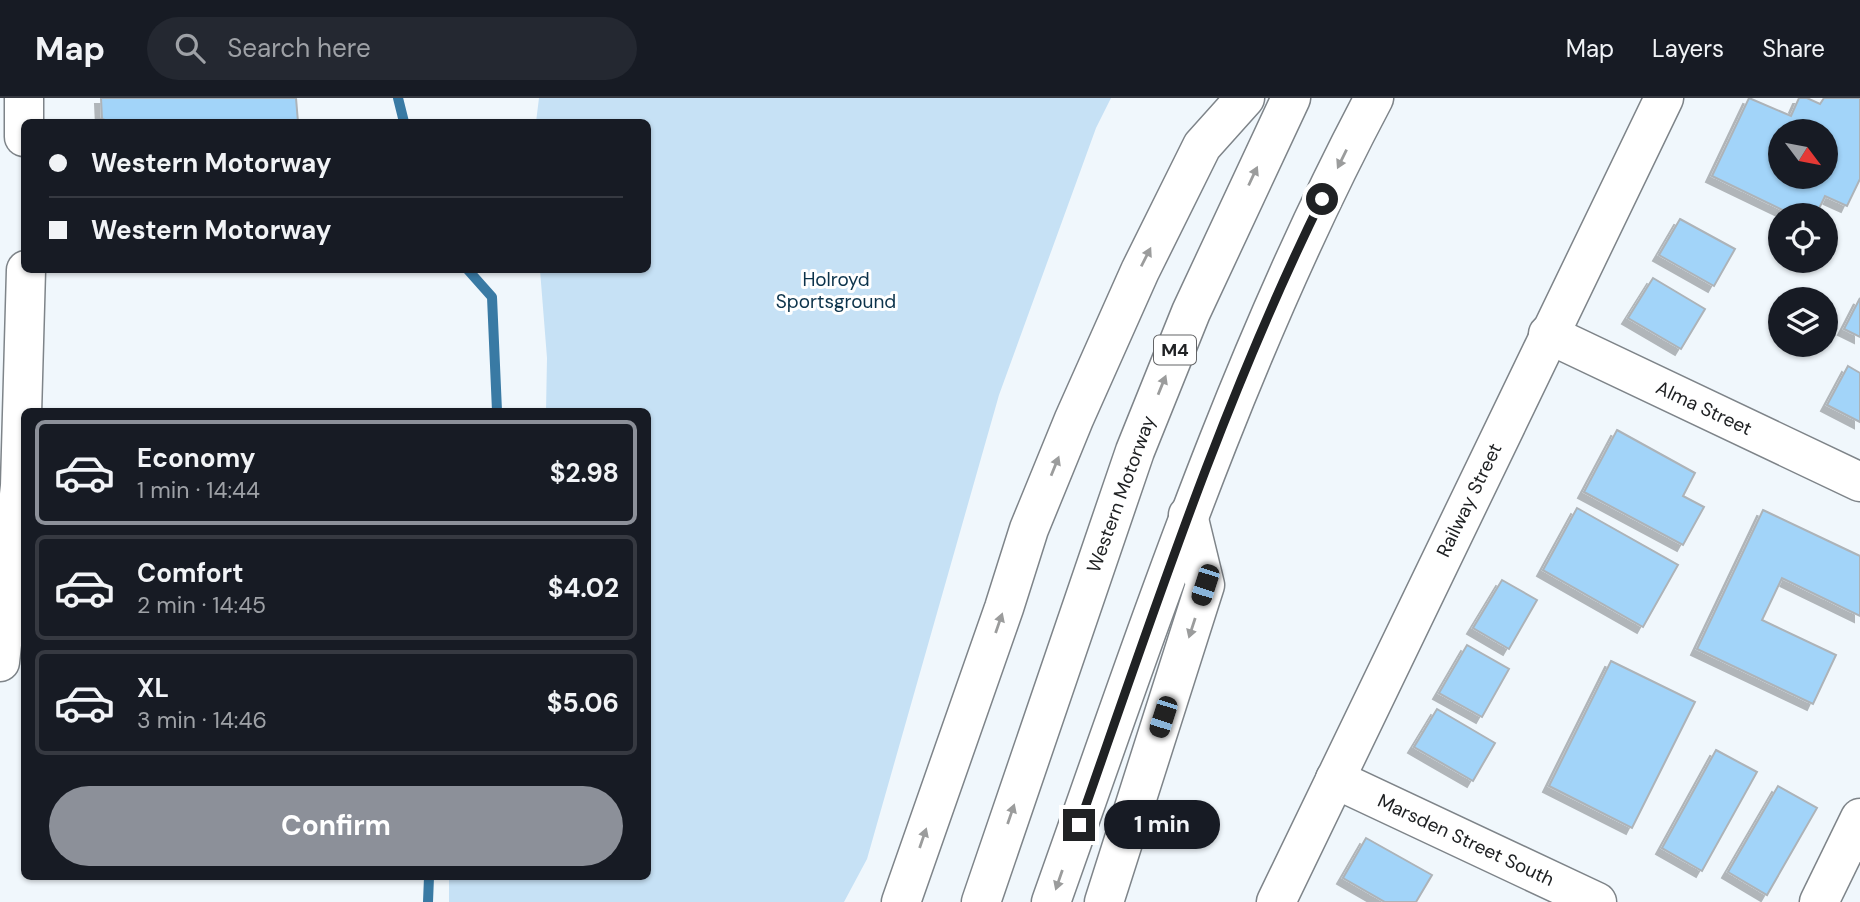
<!DOCTYPE html>
<meta charset="utf-8">
<style>
:root{--surface:#171b24;--page:#242831;--text:#f1f3f6;--muted:#9ea1a6;--line:#363941;--accent:#8c9099}
body{margin:0;font-family:"DM Sans",sans-serif;background:var(--page);color:var(--text);height:100vh;display:flex;flex-direction:column;font-size:26px;white-space:nowrap}
*{box-sizing:border-box;margin:0}
p{font-size:23px;color:var(--muted)}
.icon{flex:none;width:38px;height:38px;fill:none;stroke:currentColor;stroke-width:2;stroke-linecap:round;stroke-linejoin:round}
.map{position:relative;flex:1;overflow:hidden}
.drawer{position:absolute;left:21px;top:310px;width:630px;height:472px;display:flex;flex-direction:column;background:var(--surface);border-radius:10px;box-shadow:0 2px 5px #0004}
.drawer>*{flex:none}
.banner{position:absolute;left:21px;top:21px;width:630px;height:154px;border-radius:10px;box-shadow:0 2px 5px #0004;display:grid;align-content:center;height:154px;padding:0 28px;background:var(--surface)}
.needle{width:46px;rotate:122deg}
.fabs{position:absolute;left:1768px;top:21px;display:grid;gap:14px}
.fabs a{display:grid;place-items:center;width:70px;height:70px;border-radius:50%;background:var(--surface);box-shadow:0 2px 5px #0004;font-size:35px}
.end{position:absolute;width:32px;height:32px;margin:-16px;border:9px solid #202224;background:#fff;box-shadow:0 0 0 4px #fff}
.from{border-radius:50%}
.bubble{position:absolute;height:49px;border-radius:24px;background:var(--surface);box-shadow:0 2px 5px #0004;font-size:23px;font-weight:700;line-height:49px;text-align:center}
.car{position:absolute;width:21px;height:42px;margin:-21px -10px;border-radius:9px;box-shadow:0 0 5px 2px #0007;background:linear-gradient(#222 24%,#8ab4d8 0 40%,#222 0 76%,#8ab4d8 0 86%,#222 0)}
.banner b{display:flex;align-items:center;gap:24px;height:66px;font-size:26px}
.banner b+b{border-top:2px solid var(--line)}
.banner i{width:18px;height:18px;background:var(--text)}
ul{padding:12px 0 0;list-style:none}
li{display:flex;align-items:center;gap:21px;height:105px;margin:0 14px 10px;padding:0 14px;border:4px solid var(--line);border-radius:10px}
li div{flex:1}
li b{display:block;font-size:26px}
li em{font-style:normal;font-weight:700}
li.current{border-color:var(--accent)}
li>.icon{width:63px;height:63px;stroke-width:1.5}
.button{display:flex;gap:14px;margin-top:auto;padding:14px 28px}
.button a{flex:1;height:80px;border-radius:42px;background:var(--accent);color:#fff;font-size:28px;font-weight:700;line-height:80px;text-align:center}
header{display:flex;align-items:center;gap:42px;box-sizing:border-box;height:98px;padding:0 35px;background:var(--surface);border-bottom:2px solid var(--line)}
header strong{font-size:33px}
nav{display:flex;gap:38px;margin-inline-start:auto;font-size:24px}
.search{width:490px;height:63px;background:var(--page);display:flex;align-items:center;gap:18px;box-sizing:border-box;padding:0 24px;border-radius:38px;color:var(--muted);font-size:26px}
.map>svg:first-child{display:block}
</style>
<header>
<strong>Map</strong>
<div class="search"><svg class="icon" aria-label="search" viewBox="0 0 24 24"><circle cx="10" cy="10" r="6"/><path d="M15 15l6 6"/></svg>Search here</div>
<nav><a>Map</a><a>Layers</a><a>Share</a></nav>
</header>
<div class="map">
<svg width="1860" height="804" viewBox="0 0 1860 804">
<defs>
<filter id="shadow"><feDropShadow dx="-6" dy="6" stdDeviation="0" flood-color="#0004"/></filter>
</defs>
<rect width="100%" height="100%" fill="#f0f7fc"/>
<polygon fill="#c6e1f5" points="539,0 1111,0 1096,30 999,297 867,761 844,804 449,804 449,779 648,779 648,313 546,313 547,260 540,172 648,172 648,24 536,24"/>
<g fill="none" stroke-linecap="round" stroke-linejoin="round">
<g stroke="#397aa4" stroke-width="10">
<polyline points="398,0 404,24"/>
<polyline points="468,172 492,199 497,313"/>
<polyline points="428,804 429,779"/>
</g>
</g>
<g fill="#a2d4f9" stroke="#adb3b8" stroke-width="2" fill-rule="evenodd" filter="url(#shadow)">
<polygon points="101,0 296,0 298,24 111,24 102,21"/>
<path d="M1749 0 1791 18 1799 0H1807L1820 6 1824 0H1860V81L1847 108 1825 98 1816 117H1793L1712 78ZM1780 33H1825V79H1780Z"/>
<polygon points="1680,121 1735,151 1714,188 1659,157"/>
<polygon points="1653,180 1705,211 1681,251 1628,220"/>
<polygon points="1860,200 1860,239 1844,231"/>
<polygon points="1848,268 1860,275 1860,324 1827,307"/>
<polygon points="1617,332 1695,375 1683,398 1704,409 1683,447 1584,394"/>
<polygon points="1577,410 1678,467 1643,529 1543,472"/>
<polygon points="1763,412 1860,458 1860,518 1782,480 1762,522 1836,557 1813,606 1697,551"/>
<polygon points="1502,482 1537,502 1509,551 1473,530"/>
<polygon points="1467,547 1509,571 1482,619 1439,595"/>
<polygon points="1611,563 1695,604 1632,730 1549,688"/>
<polygon points="1437,611 1495,645 1473,683 1414,649"/>
<polygon points="1716,652 1757,674 1702,773 1662,750"/>
<polygon points="1778,688 1817,710 1767,797 1728,774"/>
<polygon points="1366,740 1432,777 1416,804 1385,804 1343,780"/>
</g>
<g fill="none" stroke-linecap="round" stroke-linejoin="round">
<g stroke="#7e8489" stroke-width="41">
<g id="minor">
<polyline points="24,0 24,39"/>
<polyline points="1548,236 1860,384"/>
<polyline points="0,564 20,388 26,172"/>
<polyline points="1335,681 1597,804"/>
<polyline points="1276,804 1664,0"/>
<polyline points="1819,804 1860,720"/>
</g>
</g>
<g stroke="#7e8489" stroke-width="41">
<g id="highway">
<polyline points="901,804 1004,510 1029,431 1074,321 1140,173 1202,48 1245,0"/>
<polyline points="981,804 1135,353 1191,214 1291,0"/>
<path d="M1051 804C1148 531 1238 256 1374 0"/>
<polyline points="1104,804 1205,487 1188,417"/>
</g>
</g>
<use href="#minor" stroke="#fff" stroke-width="38"/>
<use href="#highway" stroke="#fff" stroke-width="38"/>
</g>
<defs><path id="oneway-solid" d="M-6-.8H1V-3.2L6.5 0L1 3.2V.8H-6Z" transform="scale(1.75)"/></defs>
<g fill="#9b9c9c">
<use href="#oneway-solid" transform="translate(1342 61) rotate(116)"/>
<use href="#oneway-solid" transform="translate(1253 78) rotate(-65)"/>
<use href="#oneway-solid" transform="translate(1146 159) rotate(-63)"/>
<use href="#oneway-solid" transform="translate(1162 287) rotate(-68)"/>
<use href="#oneway-solid" transform="translate(1055 368) rotate(-68)"/>
<use href="#oneway-solid" transform="translate(999 525) rotate(-71)"/>
<use href="#oneway-solid" transform="translate(1192 530) rotate(108)"/>
<use href="#oneway-solid" transform="translate(1011 716) rotate(-71)"/>
<use href="#oneway-solid" transform="translate(923 740) rotate(-71)"/>
<use href="#oneway-solid" transform="translate(1059 782) rotate(109)"/>
</g>
<g fill="none" stroke-linecap="round" stroke-linejoin="round">
<path stroke="#202224" stroke-width="9" d="M1079 727C1153 516 1223 302 1322 101"/>
</g>
<g text-anchor="middle" dominant-baseline="central" stroke-width="6" stroke-linejoin="round" paint-order="stroke">
<rect fill="#fff" stroke="#636466" stroke-width="2" x="1154" y="237.5" width="42" height="29" rx="5"/>
<g font-size="18" font-weight="bold" fill="#202224">
<text x="1175" y="252">M4</text>
</g>
<g font-size="19" fill="#0c334b" stroke="#fff">
<text x="836" y="181">Holroyd<tspan x="836" dy="22">Sportsground</tspan></text>
</g>
<g font-size="19" fill="#202224" stroke="#fff">
<text transform="translate(1704 310) rotate(25)">Alma Street</text>
<text transform="translate(1121 396) rotate(-70)">Western Motorway</text>
<text transform="translate(1469 402) rotate(-64)">Railway Street</text>
<text transform="translate(1466 742) rotate(25)">Marsden Street South</text>
</g>
</g>
</svg>
<div class="fabs">
<a><svg class="needle" viewBox="-14 -14 28 28"><path d="M0-13l5 13h-10z" fill="#e53935"/><path d="M0 13l5-13h-10z" fill="#9ea1a6"/></svg></a>
<a><svg class="icon" aria-label="locate" viewBox="0 0 24 24"><circle cx="12" cy="12" r="6"/><path d="M12 2v4M12 18v4M2 12h4M18 12h4"/></svg></a>
<a><svg class="icon" aria-label="layers" viewBox="0 0 24 24"><path d="M12 4l9 5-9 5-9-5zM3 14l9 5 9-5"/></svg></a>
</div>
<i class="end from" style="left:1322px;top:101px"></i>
<i class="end" style="left:1079px;top:727px"></i>
<div class="bubble" style="left:1104px;top:702px;width:116px">1 min</div>
<i class="car" style="left:1205px;top:487px;rotate:198deg"></i>
<i class="car" style="left:1163px;top:619px;rotate:198deg"></i>
<div class="banner">
<b><i class="from"></i>Western Motorway</b>
<b><i></i>Western Motorway</b>
</div>
<section class="drawer">
<ul>
<li class="current"><svg class="icon" aria-label="car" viewBox="0 0 24 24"><path d="M5 17H2v-5l4-1 3-4h7l3 4 3 1v5h-3M9 17h6M6 11h13"/><circle cx="7" cy="17" r="2"/><circle cx="17" cy="17" r="2"/></svg><div><b>Economy</b><p>1 min · 14:44</p></div><em>$2.98</em></li>
<li><svg class="icon" aria-label="car" viewBox="0 0 24 24"><path d="M5 17H2v-5l4-1 3-4h7l3 4 3 1v5h-3M9 17h6M6 11h13"/><circle cx="7" cy="17" r="2"/><circle cx="17" cy="17" r="2"/></svg><div><b>Comfort</b><p>2 min · 14:45</p></div><em>$4.02</em></li>
<li><svg class="icon" aria-label="car" viewBox="0 0 24 24"><path d="M5 17H2v-5l4-1 3-4h7l3 4 3 1v5h-3M9 17h6M6 11h13"/><circle cx="7" cy="17" r="2"/><circle cx="17" cy="17" r="2"/></svg><div><b>XL</b><p>3 min · 14:46</p></div><em>$5.06</em></li>
</ul>
<div class="button"><a>Confirm</a></div>
</section>
</div>
